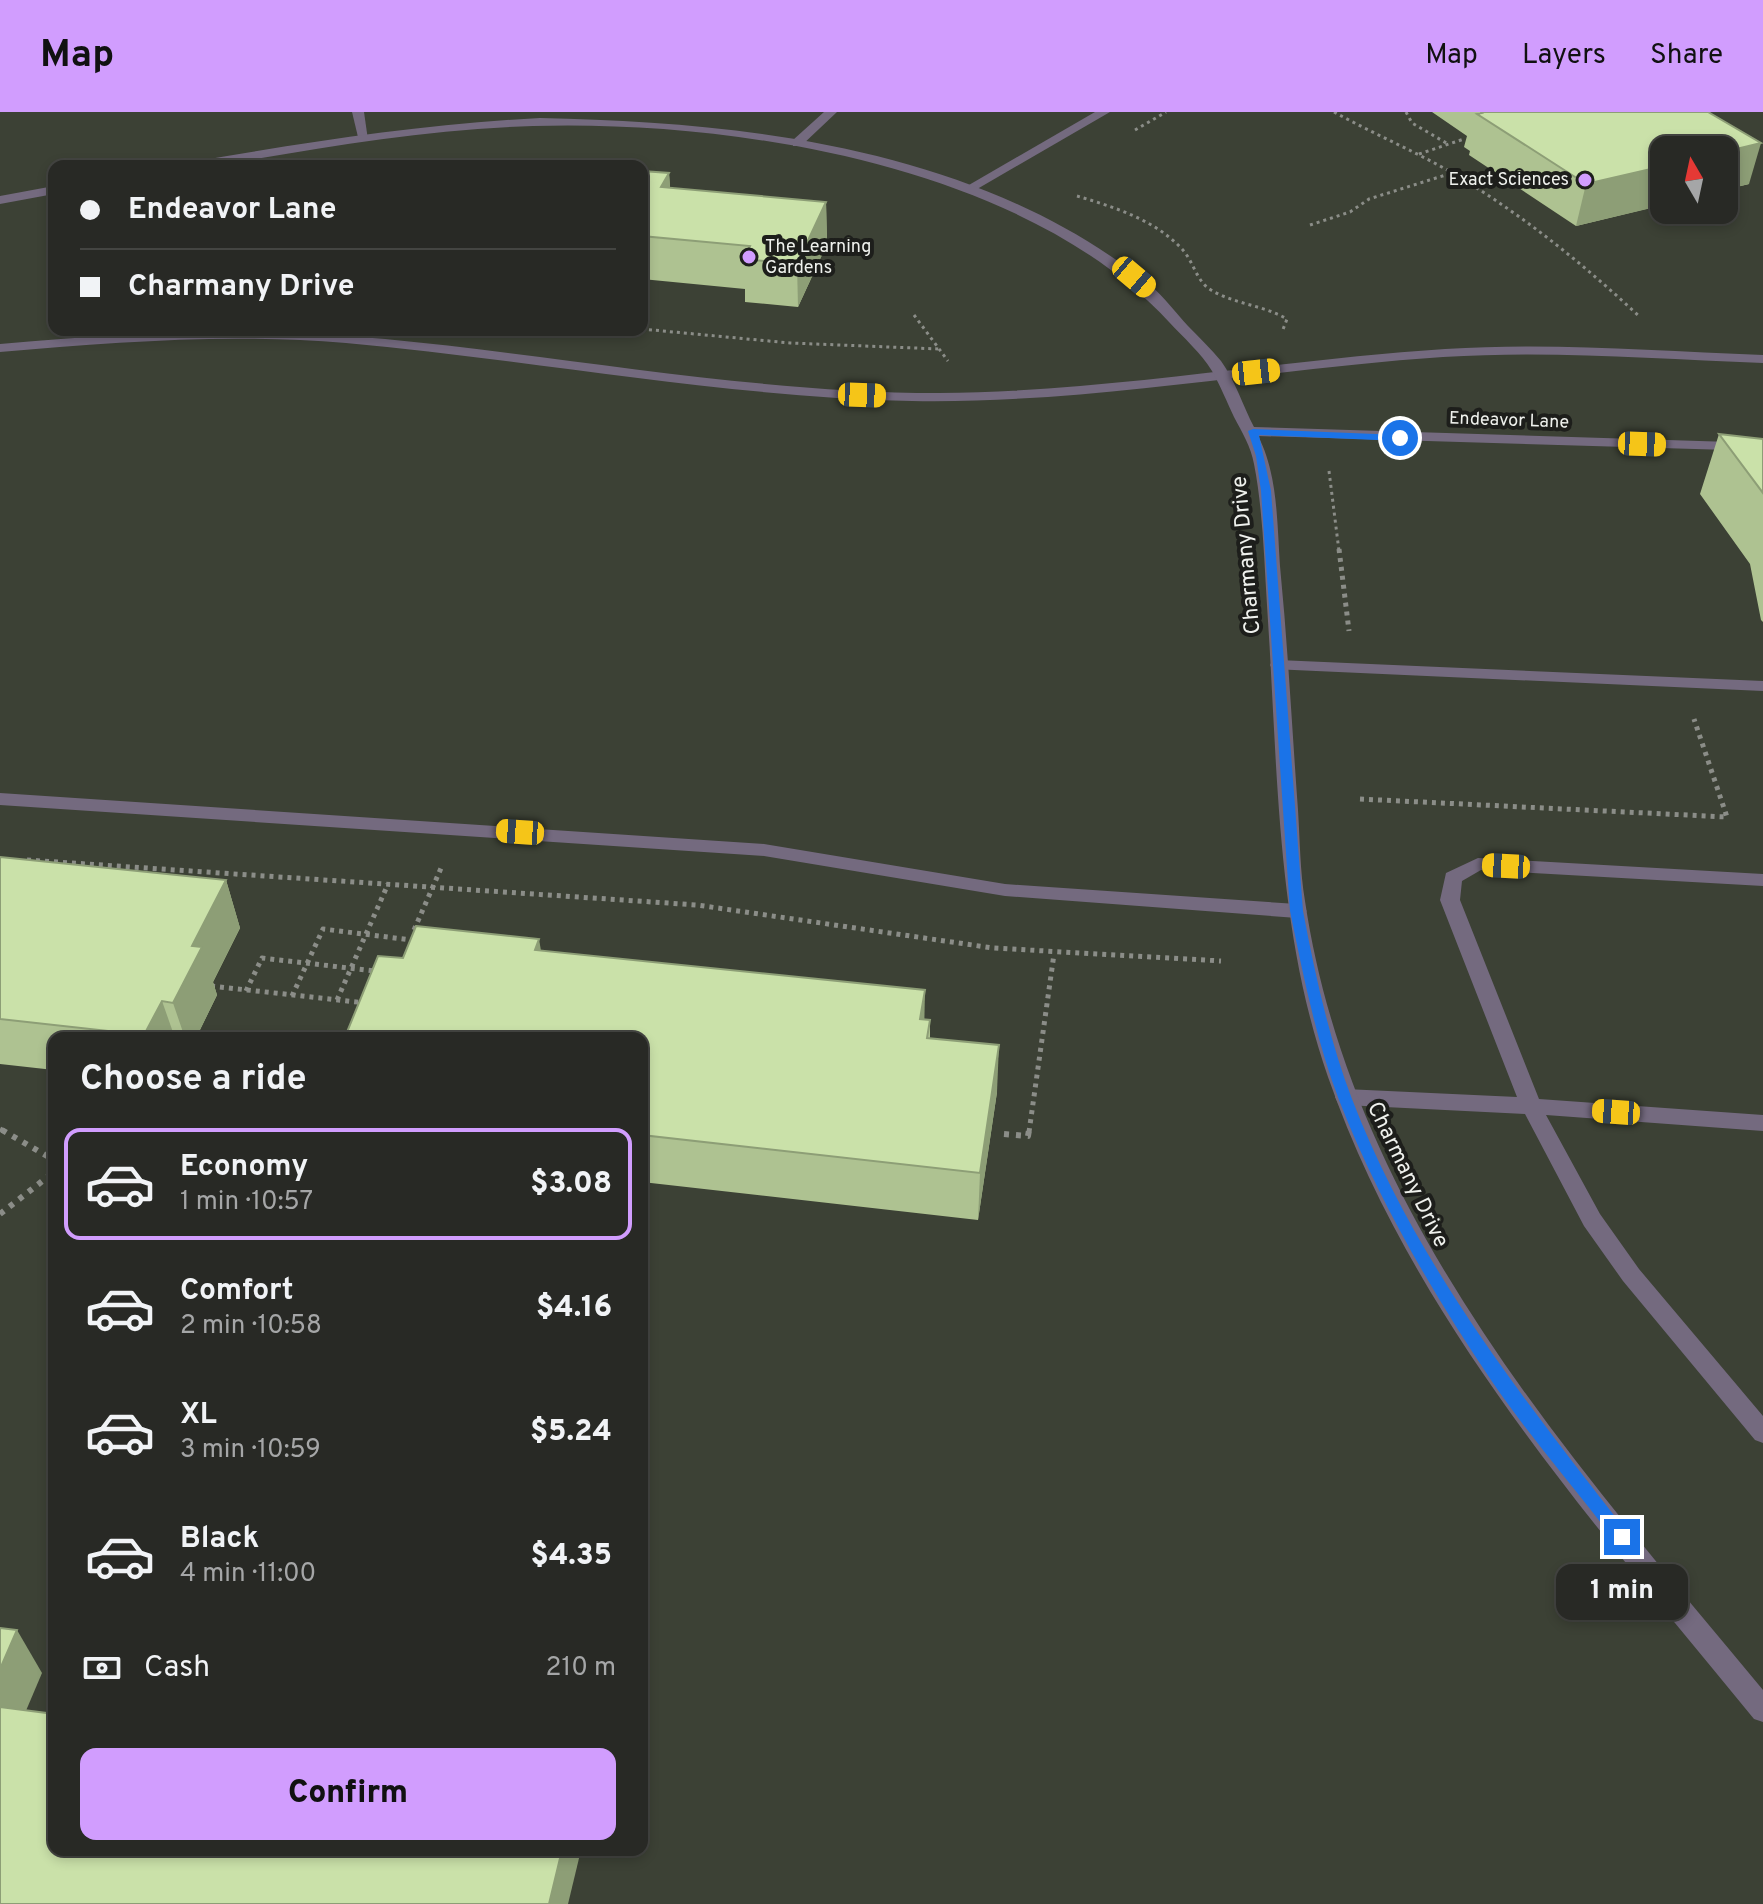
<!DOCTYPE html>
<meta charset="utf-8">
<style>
:root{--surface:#282925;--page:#30312d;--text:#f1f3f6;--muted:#a5a6a7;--line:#444542;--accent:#d19dfe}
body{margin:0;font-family:Overpass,sans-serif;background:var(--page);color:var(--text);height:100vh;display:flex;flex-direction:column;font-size:30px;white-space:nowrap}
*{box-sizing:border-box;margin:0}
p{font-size:26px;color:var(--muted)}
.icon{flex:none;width:44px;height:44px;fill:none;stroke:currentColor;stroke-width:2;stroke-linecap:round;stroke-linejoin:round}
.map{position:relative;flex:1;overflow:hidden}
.details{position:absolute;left:48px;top:920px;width:600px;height:824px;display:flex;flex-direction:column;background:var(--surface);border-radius:16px;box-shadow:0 4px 12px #0003,0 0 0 2px var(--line)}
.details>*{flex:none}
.top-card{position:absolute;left:48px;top:48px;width:600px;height:176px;border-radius:16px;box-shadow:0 4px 12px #0003,0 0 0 2px var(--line);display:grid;align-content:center;height:176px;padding:0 32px;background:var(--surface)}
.needle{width:52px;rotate:351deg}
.tools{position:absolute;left:1650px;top:24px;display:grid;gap:16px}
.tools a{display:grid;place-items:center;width:88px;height:88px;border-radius:16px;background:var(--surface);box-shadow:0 4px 12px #0003,0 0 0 2px var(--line);font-size:40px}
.end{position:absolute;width:36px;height:36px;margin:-18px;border:10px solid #1a73e8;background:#fff;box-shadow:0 0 0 4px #fff}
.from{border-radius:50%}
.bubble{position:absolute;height:56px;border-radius:16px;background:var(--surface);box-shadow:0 4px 12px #0003,0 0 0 2px var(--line);font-size:26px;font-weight:800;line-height:56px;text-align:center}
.car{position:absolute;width:24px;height:48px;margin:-24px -12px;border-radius:10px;box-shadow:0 0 6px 2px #0007;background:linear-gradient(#f5c518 24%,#345 0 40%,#f5c518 0 76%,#345 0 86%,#f5c518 0)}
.top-card b{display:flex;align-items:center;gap:28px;height:76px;font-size:30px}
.top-card b+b{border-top:2px solid var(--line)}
.top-card i{width:20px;height:20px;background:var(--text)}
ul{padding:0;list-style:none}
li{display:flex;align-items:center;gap:24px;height:112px;margin:0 16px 12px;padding:0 16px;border:4px solid transparent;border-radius:16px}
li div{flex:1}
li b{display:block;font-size:30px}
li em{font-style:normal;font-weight:800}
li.active{border-color:var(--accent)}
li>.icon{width:72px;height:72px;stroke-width:1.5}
h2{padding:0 32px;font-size:36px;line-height:96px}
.pay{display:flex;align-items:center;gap:20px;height:88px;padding:0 32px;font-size:30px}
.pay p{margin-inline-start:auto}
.primary-button{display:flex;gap:16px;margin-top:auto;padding:16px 32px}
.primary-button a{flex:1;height:92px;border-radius:16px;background:var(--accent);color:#111;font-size:32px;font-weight:800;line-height:92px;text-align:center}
header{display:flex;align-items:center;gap:48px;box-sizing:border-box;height:112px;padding:0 40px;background:var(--accent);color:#111}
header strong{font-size:38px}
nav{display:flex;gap:44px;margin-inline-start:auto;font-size:28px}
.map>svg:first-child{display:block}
</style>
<header>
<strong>Map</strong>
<nav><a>Map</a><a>Layers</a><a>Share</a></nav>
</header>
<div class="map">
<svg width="1763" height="1792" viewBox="0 0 1763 1792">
<rect width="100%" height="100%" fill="#353731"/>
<path fill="#3c4135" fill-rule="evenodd" d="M0 0H1763V1792H0ZM1664 38H1724V98H1664ZM54 54H642V218H54ZM54 926H642V1738H54Z"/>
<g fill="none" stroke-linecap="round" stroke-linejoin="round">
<g stroke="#8b8d88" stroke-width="3" stroke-dasharray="3 4" stroke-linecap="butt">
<path d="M1334 0C1372 21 1412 38 1449 59 1519 100 1581 150 1640 205"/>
<polyline points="1406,0 1412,11 1448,32"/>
<polyline points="1135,18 1166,0"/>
<polyline points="1419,42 1464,27"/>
<path d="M1077 84C1114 95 1155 108 1182 137 1194 150 1196 169 1211 178 1234 192 1263 193 1287 207L1282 220"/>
<polyline points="1310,113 1350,100 1369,87 1452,61"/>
<polyline points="914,203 948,249"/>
<polyline points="642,217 790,231 939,237"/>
<polyline points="1329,359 1339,439"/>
</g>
<g stroke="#8b8d88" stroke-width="5" stroke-dasharray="4 5" stroke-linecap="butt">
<polyline points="1339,437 1349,519"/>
<polyline points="1360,687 1727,705 1694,607"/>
<polyline points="27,748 697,793 993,836 1221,849"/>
<polyline points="414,818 442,754"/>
<polyline points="211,874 366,891"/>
<polyline points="246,879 262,846 375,859"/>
<polyline points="292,884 323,817 411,828"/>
<polyline points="337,888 388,772"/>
<polyline points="0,1017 6,1020"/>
<polyline points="1029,1020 1054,842"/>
</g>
<g stroke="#8b8d88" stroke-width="6" stroke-dasharray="5 7" stroke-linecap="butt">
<polyline points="2,1018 54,1048"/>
<polyline points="1004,1022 1028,1024 1029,1018"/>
<polyline points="0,1102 54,1060"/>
</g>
<g fill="#746a7f" fill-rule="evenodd">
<polygon points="352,0 364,0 368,28 358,25"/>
<polygon points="824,0 837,0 801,34 793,34 793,28"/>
<polygon points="1095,0 1110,0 972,80 962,77"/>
<path d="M260 219C487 226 711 281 939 281 1108 280 1276 248 1445 237 1551 230 1657 239 1763 243V251C1657 247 1550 238 1443 245 1266 257 1090 292 912 289 722 285 535 248 346 231 231 221 115 230 0 240V232C87 224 173 219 260 219Z"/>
<polygon points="1278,548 1763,569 1763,579 1272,557 1270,553 1272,549"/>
<polygon points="0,681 764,732 1005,772 1297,792 1307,799 1297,806 1005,784 764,744 0,693"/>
<polygon points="1478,746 1763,762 1763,774 1481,758 1462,769 1460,788 1539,987 1763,1003 1763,1019 1546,1003 1600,1102 1639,1157 1763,1304 1763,1331 1755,1328 1623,1169 1584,1114 1525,1002 1345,993 1338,991 1335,985 1338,979 1345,977 1517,985 1440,788 1446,761"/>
</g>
<g fill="#746a7f" fill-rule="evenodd">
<path d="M540 6C749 10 982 37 1151 174 1164 185 1176 201 1188 214 1199 225 1211 237 1221 249 1235 268 1243 294 1254 315L1763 331V339L1258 324C1278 362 1277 411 1280 454 1288 535 1292 617 1298 698 1300 729 1300 759 1305 789 1352 1103 1568 1343 1763 1578V1610L1754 1607C1593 1410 1413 1209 1328 965 1275 813 1278 652 1267 493 1264 447 1263 398 1254 352 1251 335 1242 320 1234 305 1227 290 1220 273 1212 259 1201 241 1183 225 1169 210 1026 54 736 8 533 14 426 17 319 36 214 54H186L192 50C308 30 423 12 540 6Z"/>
<polygon points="54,74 54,82 0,92 0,84"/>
</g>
</g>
<g fill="#aec291">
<polygon points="1432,0 1708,0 1749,72 1576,114 1469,43 1470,39 1464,35 1467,24"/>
<polygon points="642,59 669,61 670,76 826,90 827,132 798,195 745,190 745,177 642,167"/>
<polygon points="1719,322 1763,327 1763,510 1761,508 1750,452 1700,382"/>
<polygon points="0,745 226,768 240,816 213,870 217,883 196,926 54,926 54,958 0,952"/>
<polygon points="541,839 930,908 930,926 997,980 978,1108 642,1070 642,926 345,926 403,846"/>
</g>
<g fill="#8d9e76">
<polygon points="1761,31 1749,72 1724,78 1724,40"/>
<polygon points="1664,54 1664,93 1576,114 1586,72"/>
<polygon points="669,61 672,103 661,75"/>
<polygon points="826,90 827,132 798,195 797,152"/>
<polygon points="226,768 240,816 213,870 217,883 196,926 185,926 173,891 192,834"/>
<polygon points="539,827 547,874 535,838"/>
<polygon points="925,878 924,926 920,907"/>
<polygon points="162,889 175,926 146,926 144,923"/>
<polygon points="999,933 997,980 978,1108 980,1061"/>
<polygon points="17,1518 42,1561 11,1634 0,1617 0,1557"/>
<polygon points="562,1738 581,1738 568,1792 549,1792"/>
</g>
<g fill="#cae1a9" stroke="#8d9e76" stroke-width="2">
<polygon points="1481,0 1708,0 1761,31 1724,40 1724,38 1664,38 1664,54 1586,72 1477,2 1482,1"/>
<polygon points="435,52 460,54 433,54"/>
<polygon points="642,59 669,61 661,75 826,90 797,152 743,147 750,134 642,124"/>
<polygon points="1719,322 1763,327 1763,381"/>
<polygon points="0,745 226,768 192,834 202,835 173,891 162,889 144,923 0,907"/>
<polygon points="416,814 539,827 535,838 925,878 920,907 930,908 927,926 999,933 980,1061 642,1023 642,926 355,926 345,925 378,844 403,846"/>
<polygon points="0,1516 17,1518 0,1557"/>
<polygon points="0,1595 54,1602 54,1738 562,1738 549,1792 0,1792"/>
</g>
<path fill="#1a73e8" d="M1253 317 1400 323 1405 326 1400 329 1259 323 1271 379 1303 799C1315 862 1329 927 1352 987 1414 1149 1521 1284 1627 1420L1630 1425 1622 1432 1616 1430C1575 1377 1531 1326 1493 1271 1433 1182 1378 1088 1339 988 1316 928 1303 862 1290 799L1261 379 1256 344 1248 319Z"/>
<g fill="#d19dfe" stroke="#1d1e1b" stroke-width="3">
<circle cx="1585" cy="68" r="8"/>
<circle cx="749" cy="145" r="8"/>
</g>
<g text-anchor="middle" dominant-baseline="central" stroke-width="8" stroke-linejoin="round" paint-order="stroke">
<g font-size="18" fill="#eff1ed" stroke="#1d1e1b" text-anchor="end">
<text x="1569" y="68">Exact Sciences</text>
<text x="765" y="135" text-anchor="start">The Learning<tspan x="765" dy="21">Gardens</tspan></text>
</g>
<g font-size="18" fill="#eff1ed" stroke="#1d1e1b">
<text transform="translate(1509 309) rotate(2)">Endeavor Lane</text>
</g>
<g font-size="22" fill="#eff1ed" stroke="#1d1e1b">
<text transform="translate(1247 443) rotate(-95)">Charmany Drive</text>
<text transform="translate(1407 1063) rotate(64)">Charmany Drive</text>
</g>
</g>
</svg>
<div class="tools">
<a><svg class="needle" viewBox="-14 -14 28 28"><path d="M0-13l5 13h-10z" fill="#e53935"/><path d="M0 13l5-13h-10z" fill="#a5a6a7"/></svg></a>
</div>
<i class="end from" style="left:1400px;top:326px"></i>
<i class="end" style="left:1622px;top:1425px"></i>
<div class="bubble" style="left:1556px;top:1452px;width:132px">1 min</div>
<i class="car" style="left:1134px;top:165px;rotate:130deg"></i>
<i class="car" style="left:1256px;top:260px;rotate:84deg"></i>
<i class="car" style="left:862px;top:283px;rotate:92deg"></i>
<i class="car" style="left:1642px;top:332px;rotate:92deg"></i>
<i class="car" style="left:520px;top:720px;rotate:274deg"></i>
<i class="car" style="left:1506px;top:754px;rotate:273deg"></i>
<i class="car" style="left:1616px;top:1000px;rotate:274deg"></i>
<div class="top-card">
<b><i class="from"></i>Endeavor Lane</b>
<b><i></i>Charmany Drive</b>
</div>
<section class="details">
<h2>Choose a ride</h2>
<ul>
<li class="active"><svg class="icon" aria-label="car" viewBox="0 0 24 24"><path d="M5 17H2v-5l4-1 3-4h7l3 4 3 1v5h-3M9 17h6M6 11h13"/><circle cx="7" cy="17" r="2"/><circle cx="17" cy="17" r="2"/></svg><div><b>Economy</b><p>1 min · 10:57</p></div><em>$3.08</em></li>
<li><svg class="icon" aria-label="car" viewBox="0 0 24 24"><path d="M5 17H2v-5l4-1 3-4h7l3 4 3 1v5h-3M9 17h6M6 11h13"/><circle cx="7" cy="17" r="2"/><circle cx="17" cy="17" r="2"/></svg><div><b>Comfort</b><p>2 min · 10:58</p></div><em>$4.16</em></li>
<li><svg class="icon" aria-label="car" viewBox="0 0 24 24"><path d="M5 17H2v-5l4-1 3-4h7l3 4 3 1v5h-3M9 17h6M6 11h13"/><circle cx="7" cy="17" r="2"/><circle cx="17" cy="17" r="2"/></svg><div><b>XL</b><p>3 min · 10:59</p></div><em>$5.24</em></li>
<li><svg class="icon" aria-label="car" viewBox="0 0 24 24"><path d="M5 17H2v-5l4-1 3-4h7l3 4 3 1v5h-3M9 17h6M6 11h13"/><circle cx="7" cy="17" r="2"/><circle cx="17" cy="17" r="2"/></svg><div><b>Black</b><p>4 min · 11:00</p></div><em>$4.35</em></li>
</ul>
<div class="pay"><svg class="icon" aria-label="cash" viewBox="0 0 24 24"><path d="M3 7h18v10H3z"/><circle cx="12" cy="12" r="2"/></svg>Cash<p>210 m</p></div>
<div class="primary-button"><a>Confirm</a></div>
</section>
</div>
